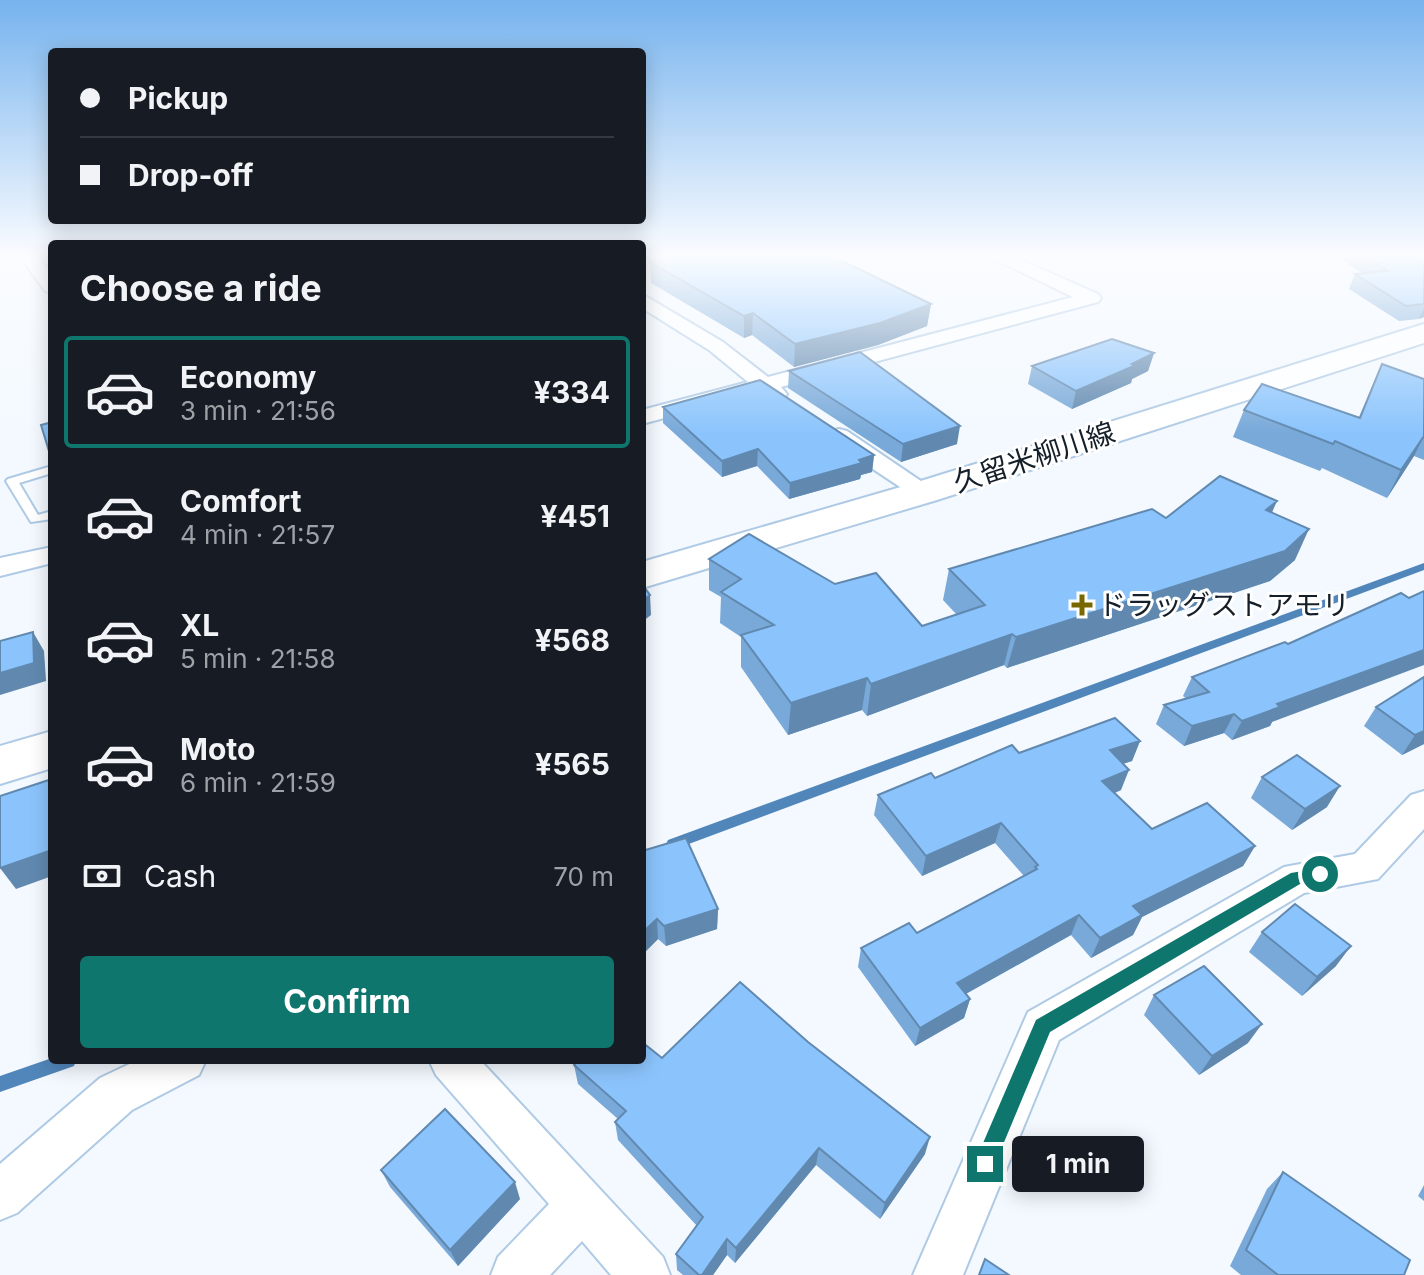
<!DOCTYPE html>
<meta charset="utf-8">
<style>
:root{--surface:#171b24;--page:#20242c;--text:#f1f3f6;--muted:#9ea1a6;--line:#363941;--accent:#0f766e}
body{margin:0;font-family:Inter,"Noto Sans JP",sans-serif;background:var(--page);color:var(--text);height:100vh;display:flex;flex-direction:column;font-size:30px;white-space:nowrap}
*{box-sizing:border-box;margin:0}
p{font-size:26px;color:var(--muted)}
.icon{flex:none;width:44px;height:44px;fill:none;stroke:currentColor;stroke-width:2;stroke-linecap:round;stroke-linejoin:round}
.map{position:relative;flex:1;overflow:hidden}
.side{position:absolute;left:48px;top:240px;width:598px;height:824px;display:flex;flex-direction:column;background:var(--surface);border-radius:8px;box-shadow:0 4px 20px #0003}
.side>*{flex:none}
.top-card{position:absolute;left:48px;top:48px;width:598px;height:176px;border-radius:8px;box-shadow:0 4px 20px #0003;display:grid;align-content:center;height:176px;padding:0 32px;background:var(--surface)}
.end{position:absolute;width:36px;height:36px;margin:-18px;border:10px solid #0f766e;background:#fff;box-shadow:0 0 0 4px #fff}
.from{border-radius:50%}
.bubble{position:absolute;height:56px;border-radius:8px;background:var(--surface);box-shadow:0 4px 20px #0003;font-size:26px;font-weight:700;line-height:56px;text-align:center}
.top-card b{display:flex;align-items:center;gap:28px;height:76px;font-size:30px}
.top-card b+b{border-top:2px solid var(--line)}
.top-card i{width:20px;height:20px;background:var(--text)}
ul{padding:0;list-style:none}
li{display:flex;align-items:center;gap:24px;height:112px;margin:0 16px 12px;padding:0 16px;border:4px solid transparent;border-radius:8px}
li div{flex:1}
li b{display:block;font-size:30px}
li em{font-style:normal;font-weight:700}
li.current{border-color:var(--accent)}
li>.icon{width:72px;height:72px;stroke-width:1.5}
h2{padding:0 32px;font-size:36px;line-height:96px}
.pay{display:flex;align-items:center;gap:20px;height:88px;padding:0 32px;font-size:30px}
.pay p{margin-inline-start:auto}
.cta{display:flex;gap:16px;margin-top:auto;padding:16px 32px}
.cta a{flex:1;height:92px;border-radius:8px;background:var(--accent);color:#fff;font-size:32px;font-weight:700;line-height:92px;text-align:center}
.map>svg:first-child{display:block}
</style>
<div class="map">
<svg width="1424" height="1275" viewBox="0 0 1424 1275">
<rect width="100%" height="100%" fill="#f3f9ff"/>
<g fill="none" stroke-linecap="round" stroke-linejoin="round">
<g fill="#5186ba" fill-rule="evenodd">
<polygon points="1424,563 1424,570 678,848 673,849 668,848 666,844 668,840"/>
<polygon points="52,1058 52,1060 76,1060 74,1066 0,1092 0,1076"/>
</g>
<g stroke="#afcae5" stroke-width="4">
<polygon id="service" points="52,466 52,473 19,483 38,515 52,511 52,519 31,522 6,481 8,479"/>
</g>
<g stroke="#afcae5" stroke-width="4">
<g id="minor">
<polygon points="19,255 37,255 52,274 52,293 45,291"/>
<polygon points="986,255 1010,255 1098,294 1101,298 1098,302 781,387 787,394 784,399 768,399 760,392 642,424 642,410 748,382 709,350 642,308 642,294 723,342 768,377 1073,297"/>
<polygon points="839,429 847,431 937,492 933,497 915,497 831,441 827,436 831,431"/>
<polygon points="52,547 52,563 0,576 0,558"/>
<polygon points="1424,791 1424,829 1378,879 1304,893 1059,1040 963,1275 913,1275 1028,1012 1284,867 1355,854 1411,795"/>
<polygon points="138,1060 206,1060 199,1075 132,1110 17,1213 0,1220 0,1164 100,1078"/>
<polygon points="429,1060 480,1060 663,1257 670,1275 611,1275 582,1241 550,1275 491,1275 498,1257 549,1204 436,1075"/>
</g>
</g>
<g stroke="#afcae5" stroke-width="4">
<g id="primary">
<polygon points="1424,324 1424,343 937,500 642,588 642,562 911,484"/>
<polygon points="52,731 52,768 0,784 0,746"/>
</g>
</g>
<use href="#service" fill="#fff" fill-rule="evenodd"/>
<use href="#minor" fill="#fff" fill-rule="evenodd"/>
<use href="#primary" fill="#fff" fill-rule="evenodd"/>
</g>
<g fill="#78a9d9">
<polygon points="1337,255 1424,255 1424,317 1419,319 1399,321 1349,289 1355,274 1362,273 1336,256"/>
<polygon points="650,262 931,304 927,326 878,345 794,367 752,335 744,338 651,283"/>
<polygon points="1154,353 1148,371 1132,379 1131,383 1072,409 1028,384 1032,366"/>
<polygon points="1382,364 1424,379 1424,460 1414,456 1387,498 1322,468 1320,471 1233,437 1244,410 1359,417"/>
<polygon points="789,371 957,444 901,462 788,388"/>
<polygon points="663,407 874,455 872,472 861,475 860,479 789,499 757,466 722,477 663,423"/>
<polygon points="1272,513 1295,560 1270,581 1007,668 1004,665 867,716 862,710 788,735 741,667 741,637 720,623 721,597 709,590 709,559 835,584 922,626 957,615 943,600 949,569 1166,518"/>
<polygon points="1192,677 1272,722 1270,726 1232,740 1224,733 1184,746 1156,724 1164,705 1187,699 1183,696"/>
<polygon points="1424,677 1424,744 1402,755 1364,726 1376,707"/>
<polygon points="1140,741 1132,761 1123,764 1121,790 1115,793 1152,829 1255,846 1243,866 1142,917 1133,935 1091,958 1071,935 966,994 970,999 964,1018 915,1046 858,967 861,948 917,933 1024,876 995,843 922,876 874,815 878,795 1019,753"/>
<polygon points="1262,777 1327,807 1292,830 1251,798"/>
<polygon points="642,851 718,909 717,929 666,946 658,939 645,952 642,944"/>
<polygon points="1262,932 1336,966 1302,996 1249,952"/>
<polygon points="1154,995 1248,1043 1199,1075 1144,1015"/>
<polygon points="662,1058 925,1154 880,1219 816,1165 735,1263 727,1255 713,1275 683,1275 677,1270 676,1254 697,1226 618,1140 615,1122 618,1119 578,1084 574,1065"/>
<polygon points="381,1170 520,1199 458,1266 390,1187"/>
<polygon points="1283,1172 1404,1275 1241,1275 1230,1266 1267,1189"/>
<polygon points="1424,1185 1424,1201 1418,1196"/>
</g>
<g fill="#6189b0">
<polygon points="931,304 927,326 878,345 794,367 795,344"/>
<polygon points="1424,308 1424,317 1419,319"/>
<polygon points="753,313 752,335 744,338 744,316"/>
<polygon points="1154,353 1148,371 1132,379 1131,383 1072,409 1076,391"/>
<polygon points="960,426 957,444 901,462 903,444"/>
<polygon points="1424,436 1414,456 1387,498 1401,470"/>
<polygon points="758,449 757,466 722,477 722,461"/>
<polygon points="874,455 872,472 861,475 860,479 789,499 790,483"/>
<polygon points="1277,501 1264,531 1266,510"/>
<polygon points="1309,529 1295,560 1270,581 1007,668 1016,637"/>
<polygon points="650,595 651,615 642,622 642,601"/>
<polygon points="33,632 44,651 46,681 0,695 0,673"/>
<polygon points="1012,634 1004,665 867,716 871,684"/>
<polygon points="1424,650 1424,665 1272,722 1270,726 1232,740 1242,721 1277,704"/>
<polygon points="867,678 862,710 788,735 791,703"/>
<polygon points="1234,714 1224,733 1184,746 1192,726"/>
<polygon points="1424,731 1424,744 1402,755 1415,735"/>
<polygon points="1140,741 1132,761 1102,770 1110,750"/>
<polygon points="1129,770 1121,790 1094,801 1102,781"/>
<polygon points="1340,786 1327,807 1292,830 1305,809"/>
<polygon points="1001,823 995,843 922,876 926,856"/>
<polygon points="1255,846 1243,866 1142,917 1133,935 1091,958 1100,938 1133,906"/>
<polygon points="52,850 52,876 16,889 0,868"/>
<polygon points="718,909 717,929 666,946 664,926"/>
<polygon points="1079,915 1071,935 951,1002 957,983"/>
<polygon points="657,919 658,939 645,952 643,932"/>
<polygon points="1351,946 1336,966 1302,996 1317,977"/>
<polygon points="970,999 964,1018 915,1046 920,1028"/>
<polygon points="1262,1024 1248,1043 1199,1075 1212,1056"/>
<polygon points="930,1137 925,1154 880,1219 885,1203"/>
<polygon points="819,1148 816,1165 735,1263 736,1248"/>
<polygon points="515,1182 520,1199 458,1266 450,1250"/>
<polygon points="727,1239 727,1255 713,1275 702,1275"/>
</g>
<g fill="#8bc4fc" stroke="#6189b0" stroke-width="2">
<polygon points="674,255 830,255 931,304 880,323 795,344 753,313 744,316 650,262"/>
<polygon points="1363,255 1424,255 1424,304 1406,306 1355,274 1388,271"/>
<polygon points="1112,339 1154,353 1132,364 1136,365 1076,391 1032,366"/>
<polygon points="860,352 960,426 903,444 789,371"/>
<polygon points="1382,364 1424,379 1424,436 1401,470 1335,441 1333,444 1244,410 1262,384 1360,418"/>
<polygon points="760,380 874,455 859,460 862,463 790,483 758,449 722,461 663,407"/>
<polygon points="52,422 52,461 41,425"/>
<polygon points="1220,476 1277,501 1266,510 1309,529 1285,551 1016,637 1012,634 871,684 867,678 791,703 741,635 774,625 721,592 741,579 709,559 749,534 835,584 876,573 922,626 985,605 949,569 1152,509 1166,518"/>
<polygon points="642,584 650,595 642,601"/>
<polygon points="1424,591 1424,650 1277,704 1280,707 1242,721 1234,714 1192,726 1164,705 1209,692 1192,677 1285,642 1288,644 1401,593 1409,598"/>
<polygon points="33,632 34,663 0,673 0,641"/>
<polygon points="1424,677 1424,731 1415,735 1376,707"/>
<polygon points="1115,718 1140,741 1110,750 1129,770 1102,781 1152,829 1207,803 1255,846 1133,906 1142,915 1100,938 1079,915 957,983 970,999 920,1028 861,948 909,923 917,933 1037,869 1035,867 1038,865 1001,823 926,856 878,795 931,773 935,778 1012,745 1019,753"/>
<polygon points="1297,755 1340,786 1305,809 1262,777"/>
<polygon points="52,779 52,850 0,868 0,796"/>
<polygon points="686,838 718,909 664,926 657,919 643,932 642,929 642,851"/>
<polygon points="1295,904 1351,946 1317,977 1262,932"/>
<polygon points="1204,966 1262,1024 1212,1056 1154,995"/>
<polygon points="740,982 808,1042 930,1137 885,1203 819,1148 736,1248 727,1239 702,1275 699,1275 676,1254 703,1217 615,1122 626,1111 574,1065 579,1060 642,1060 642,1042 662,1058"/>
<polygon points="445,1109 515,1182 450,1250 381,1170"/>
<polygon points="1283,1172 1410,1260 1404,1275 1278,1275 1246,1250"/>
<polygon points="985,1259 1009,1275 979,1275"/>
</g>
<linearGradient id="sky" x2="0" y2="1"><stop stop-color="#76b3ee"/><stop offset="0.59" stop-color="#fafcff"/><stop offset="1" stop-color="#fafcff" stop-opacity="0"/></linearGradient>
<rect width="1424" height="434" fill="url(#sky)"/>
<polygon fill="#0f766e" points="1320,868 1326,870 1326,879 1300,884 1050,1032 992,1171 985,1174 977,1171 974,1164 1036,1020 1291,873"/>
<path fill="#786800" stroke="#fff" stroke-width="3" d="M1078 593h8v8h8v8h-8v8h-8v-8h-8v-8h8z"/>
<g text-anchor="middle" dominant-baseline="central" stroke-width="6" stroke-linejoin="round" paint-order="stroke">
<g font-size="28" fill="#151f29" stroke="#fff">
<text transform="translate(1034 457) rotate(-18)">久留米柳川線</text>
</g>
<g font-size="28" fill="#151f29" stroke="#fff" text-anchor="start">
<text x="1098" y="605">ドラッグストアモリ</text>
</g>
</g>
</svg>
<i class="end from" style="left:1320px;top:874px"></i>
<i class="end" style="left:985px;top:1164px"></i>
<div class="bubble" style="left:1012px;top:1136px;width:132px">1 min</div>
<div class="top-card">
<b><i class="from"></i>Pickup</b>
<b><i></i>Drop-off</b>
</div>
<section class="side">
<h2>Choose a ride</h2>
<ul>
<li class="current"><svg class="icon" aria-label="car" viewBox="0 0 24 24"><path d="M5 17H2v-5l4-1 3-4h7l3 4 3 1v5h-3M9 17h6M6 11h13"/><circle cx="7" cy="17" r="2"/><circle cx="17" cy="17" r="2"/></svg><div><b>Economy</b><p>3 min · 21:56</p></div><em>¥334</em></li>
<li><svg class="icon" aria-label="car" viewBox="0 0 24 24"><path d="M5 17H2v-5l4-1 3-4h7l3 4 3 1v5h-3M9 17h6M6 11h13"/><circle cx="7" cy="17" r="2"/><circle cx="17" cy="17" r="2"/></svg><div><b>Comfort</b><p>4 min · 21:57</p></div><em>¥451</em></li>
<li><svg class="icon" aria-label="car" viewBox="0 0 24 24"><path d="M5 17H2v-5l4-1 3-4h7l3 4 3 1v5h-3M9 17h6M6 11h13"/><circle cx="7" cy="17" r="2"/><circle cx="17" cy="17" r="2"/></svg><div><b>XL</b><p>5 min · 21:58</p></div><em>¥568</em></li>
<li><svg class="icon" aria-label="car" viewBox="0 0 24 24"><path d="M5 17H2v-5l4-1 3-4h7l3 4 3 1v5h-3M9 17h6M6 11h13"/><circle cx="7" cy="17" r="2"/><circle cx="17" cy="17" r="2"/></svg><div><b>Moto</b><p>6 min · 21:59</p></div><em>¥565</em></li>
</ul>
<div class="pay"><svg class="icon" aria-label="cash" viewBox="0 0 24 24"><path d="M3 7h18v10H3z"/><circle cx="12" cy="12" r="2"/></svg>Cash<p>70 m</p></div>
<div class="cta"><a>Confirm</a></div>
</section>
</div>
